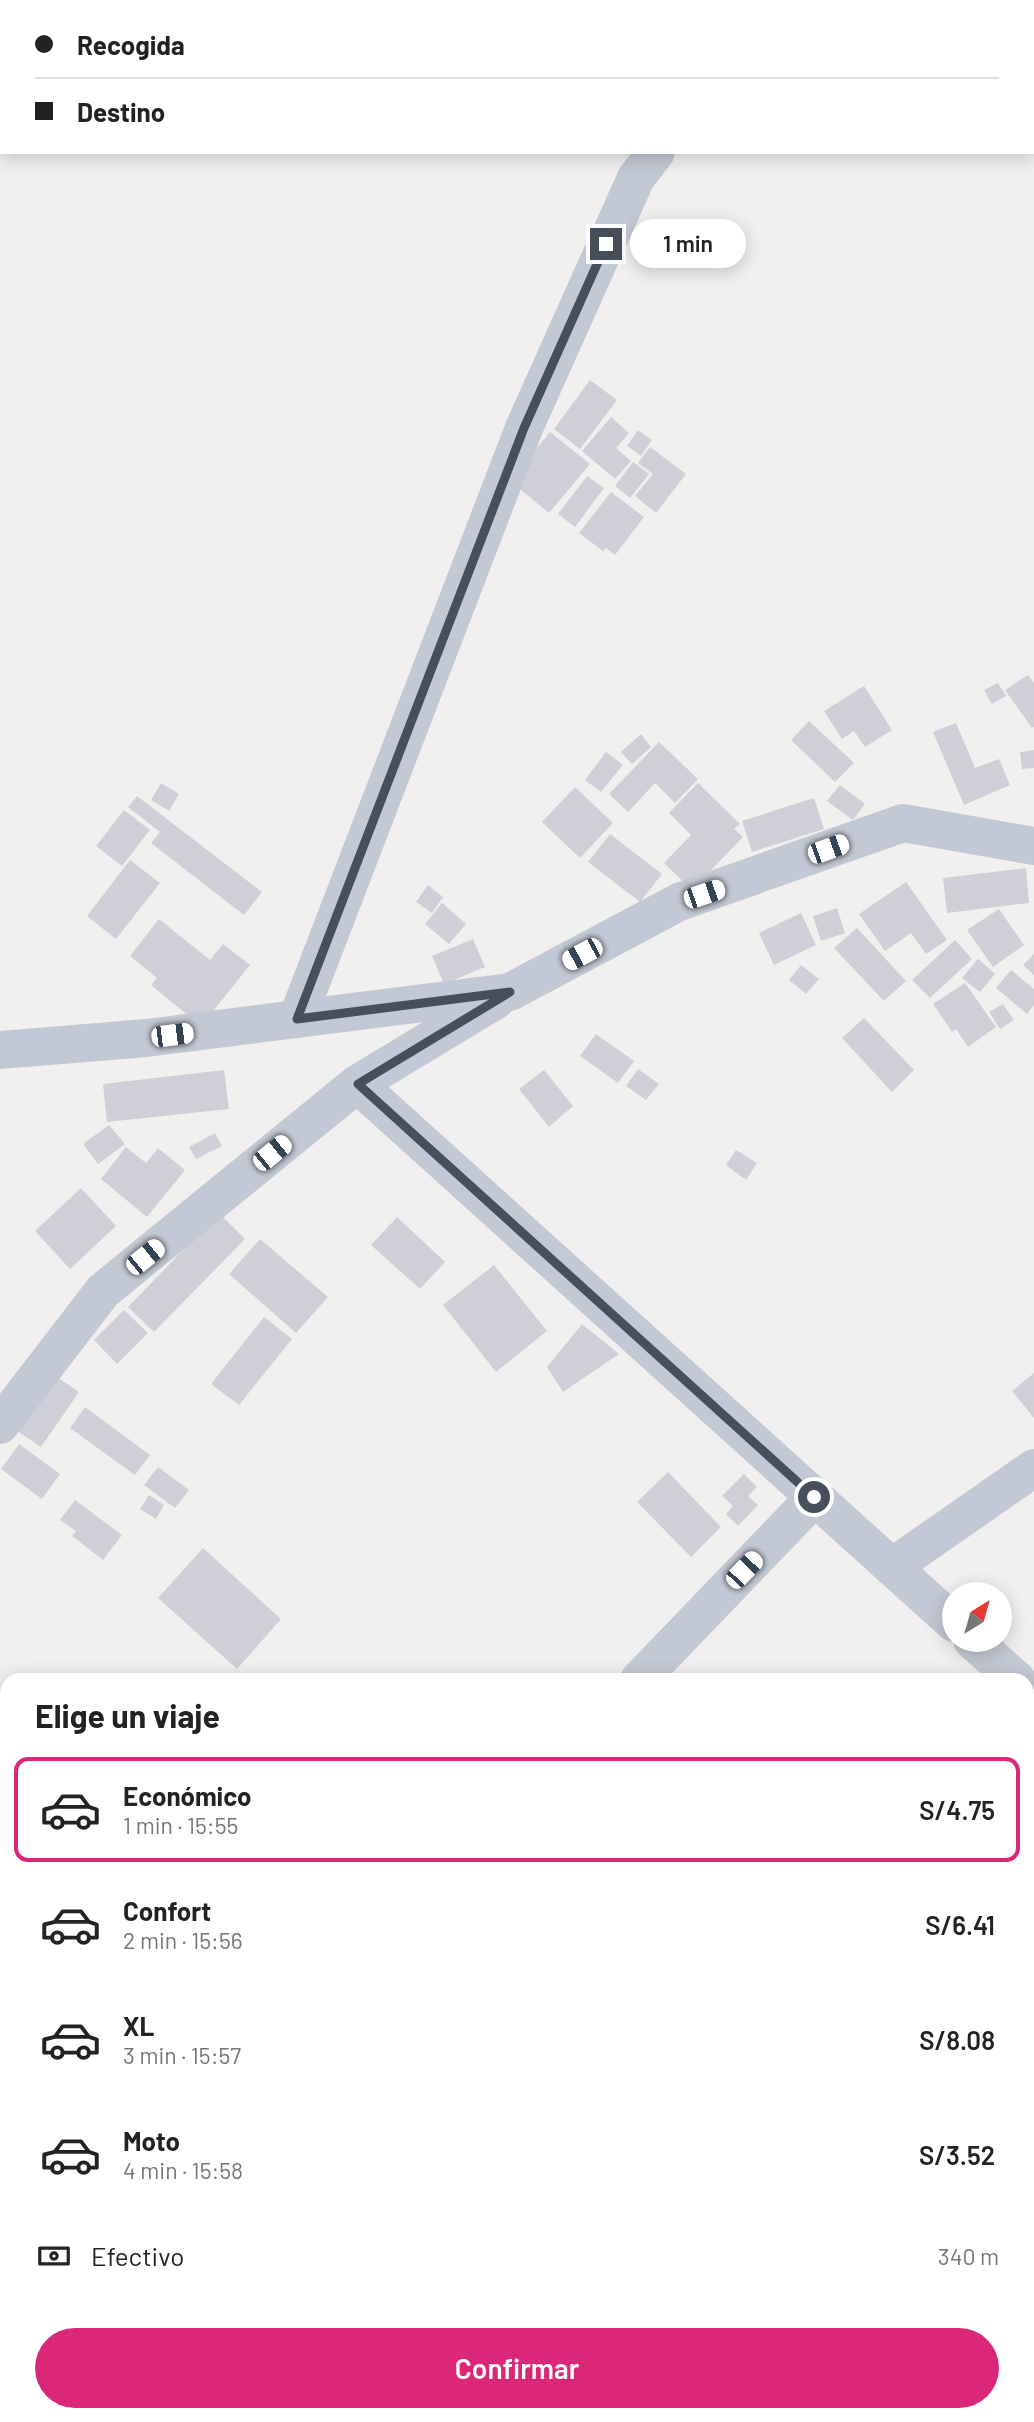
<!DOCTYPE html>
<html lang="es">
<meta charset="utf-8">
<style>
:root{--surface:#fff;--page:#f2f2f2;--text:#222;--muted:#767676;--line:#e0e0e0;--accent:#db2777}
body{margin:0;font-family:Barlow,sans-serif;background:var(--page);color:var(--text);height:100vh;display:flex;flex-direction:column;font-size:26px;white-space:nowrap}
*{box-sizing:border-box;margin:0}
p{font-size:23px;color:var(--muted)}
.icon{flex:none;width:38px;height:38px;fill:none;stroke:currentColor;stroke-width:2;stroke-linecap:round;stroke-linejoin:round}
.map{position:relative;flex:1;overflow:hidden}
.side{position:absolute;left:0px;top:1673px;width:1034px;height:749px;display:flex;flex-direction:column;background:var(--surface);border-radius:21px 21px 0 0;box-shadow:0 4px 18px #0003}
.side>*{flex:none}
.top-card{position:absolute;left:0px;top:0px;width:1034px;height:154px;box-shadow:0 4px 18px #0003;display:grid;align-content:center;height:154px;padding:0 35px;background:var(--surface)}
.needle{width:46px;rotate:37deg}
.fabs{position:absolute;left:942px;top:1582px;display:grid;gap:14px}
.fabs a{display:grid;place-items:center;width:70px;height:70px;border-radius:50%;background:var(--surface);box-shadow:0 4px 18px #0003;font-size:35px}
.end{position:absolute;width:32px;height:32px;margin:-16px;border:9px solid #484f5c;background:#fff;box-shadow:0 0 0 4px #fff}
.from{border-radius:50%}
.bubble{position:absolute;height:49px;border-radius:24px;background:var(--surface);box-shadow:0 4px 18px #0003;font-size:23px;font-weight:600;line-height:49px;text-align:center}
.car{position:absolute;width:21px;height:42px;margin:-21px -10px;border-radius:9px;box-shadow:0 0 5px 2px #0007;background:linear-gradient(#fff 24%,#345 0 40%,#fff 0 76%,#345 0 86%,#fff 0)}
.top-card b{display:flex;align-items:center;gap:24px;height:66px;font-size:26px}
.top-card b+b{border-top:2px solid var(--line)}
.top-card i{width:18px;height:18px;background:var(--text)}
ul{padding:0;list-style:none}
li{display:flex;align-items:center;gap:21px;height:105px;margin:0 14px 10px;padding:0 21px;border:4px solid transparent;border-radius:14px}
li div{flex:1}
li b{display:block;font-size:26px}
li em{font-style:normal;font-weight:600}
li.on{border-color:var(--accent)}
li>.icon{width:63px;height:63px;stroke-width:1.5}
h2{padding:0 35px;font-size:32px;line-height:84px}
.pay{display:flex;align-items:center;gap:18px;height:77px;padding:0 35px;font-size:26px}
.pay p{margin-inline-start:auto}
.action{display:flex;gap:14px;margin-top:auto;padding:14px 35px}
.action a{flex:1;height:80px;border-radius:42px;background:var(--accent);color:#fff;font-size:28px;font-weight:600;line-height:80px;text-align:center}
.map>svg:first-child{display:block}
</style>
<div class="map">
<svg width="1034" height="2422" viewBox="0 0 1034 2422">
<rect width="100%" height="100%" fill="#f2f0ef"/>
<g fill="#cfd0d7">
<polygon points="590,380 617,400 580,449 554,429"/>
<polygon points="611,417 629,433 616,448 631,461 615,479 582,451"/>
<polygon points="638,430 652,440 641,456 627,446"/>
<polygon points="550,432 590,464 549,513 510,481"/>
<polygon points="650,447 686,474 656,513 635,496 653,474 638,463"/>
<polygon points="633,462 649,474 630,498 615,486"/>
<polygon points="587,476 604,488 575,527 558,514"/>
<polygon points="611,492 644,517 615,555 606,548 603,551 579,533"/>
<polygon points="1028,675 1034,683 1034,727 1032,728 1005,690"/>
<polygon points="998,683 1006,696 992,704 984,690"/>
<polygon points="864,686 892,730 865,747 854,731 842,739 824,711"/>
<polygon points="809,721 854,763 835,782 791,740"/>
<polygon points="956,723 975,768 999,759 1010,785 964,805 933,732"/>
<polygon points="641,734 651,747 632,764 621,752"/>
<polygon points="659,742 698,779 675,803 655,783 628,812 609,794"/>
<polygon points="1034,750 1034,768 1022,769 1020,752"/>
<polygon points="606,752 623,765 601,792 585,780"/>
<polygon points="161,783 179,794 169,811 151,800"/>
<polygon points="698,783 740,824 734,829 743,837 692,890 664,863 691,835 669,813"/>
<polygon points="840,785 865,804 853,820 827,801"/>
<polygon points="575,787 613,823 580,858 542,822"/>
<polygon points="137,796 262,892 244,915 151,843 160,832 128,807"/>
<polygon points="814,798 824,829 752,852 742,821"/>
<polygon points="124,810 150,830 122,866 96,846"/>
<polygon points="610,834 662,874 640,902 588,862"/>
<polygon points="130,860 160,883 116,939 87,916"/>
<polygon points="1026,868 1029,903 947,913 943,878"/>
<polygon points="906,882 947,940 926,954 911,933 885,951 859,914"/>
<polygon points="428,885 443,897 432,913 416,902"/>
<polygon points="442,903 466,924 449,944 425,924"/>
<polygon points="837,908 845,933 821,941 813,916"/>
<polygon points="999,909 1024,945 993,967 967,930"/>
<polygon points="801,913 816,945 774,965 759,933"/>
<polygon points="159,919 210,960 223,944 250,965 201,1026 151,985 157,978 130,956"/>
<polygon points="857,928 906,981 884,1001 834,948"/>
<polygon points="473,939 485,967 444,984 432,956"/>
<polygon points="955,940 972,959 930,998 912,980"/>
<polygon points="1034,954 1034,975 1023,965"/>
<polygon points="978,959 995,974 980,992 962,978"/>
<polygon points="801,965 819,979 806,994 789,980"/>
<polygon points="1011,970 1034,989 1034,1005 1027,1014 996,988"/>
<polygon points="965,983 996,1027 968,1047 956,1029 952,1032 933,1004"/>
<polygon points="1003,1004 1014,1020 1000,1029 989,1012"/>
<polygon points="864,1018 914,1070 892,1092 842,1038"/>
<polygon points="596,1034 634,1061 618,1083 580,1056"/>
<polygon points="638,1069 659,1084 646,1100 626,1086"/>
<polygon points="224,1070 229,1109 107,1122 103,1084"/>
<polygon points="544,1070 573,1106 549,1127 519,1089"/>
<polygon points="109,1125 125,1144 98,1164 83,1144"/>
<polygon points="215,1133 222,1146 196,1159 189,1147"/>
<polygon points="126,1147 146,1163 158,1148 185,1170 147,1217 101,1179"/>
<polygon points="736,1150 757,1163 746,1180 726,1165"/>
<polygon points="81,1188 116,1226 70,1269 35,1231"/>
<polygon points="219,1213 245,1239 154,1332 128,1307"/>
<polygon points="397,1217 445,1262 420,1289 371,1245"/>
<polygon points="260,1239 328,1297 296,1333 229,1274"/>
<polygon points="494,1265 547,1331 496,1372 443,1305"/>
<polygon points="124,1310 148,1333 117,1364 94,1340"/>
<polygon points="264,1317 292,1339 239,1405 211,1384"/>
<polygon points="582,1324 619,1354 563,1392 547,1367"/>
<polygon points="51,1373 79,1392 41,1447 14,1429"/>
<polygon points="1034,1373 1034,1418 1012,1391"/>
<polygon points="85,1407 150,1455 135,1475 70,1428"/>
<polygon points="19,1444 60,1474 42,1499 1,1469"/>
<polygon points="158,1467 189,1490 175,1508 144,1485"/>
<polygon points="668,1472 721,1527 691,1557 637,1502"/>
<polygon points="744,1474 757,1487 748,1496 758,1505 738,1526 726,1514 733,1506 722,1496"/>
<polygon points="149,1495 164,1505 156,1519 140,1509"/>
<polygon points="75,1500 122,1535 103,1560 72,1536 76,1531 60,1520"/>
<polygon points="203,1548 281,1619 237,1669 158,1598"/>
<polygon points="1034,1824 1034,1846 1027,1839 1027,1830"/>
<polygon points="1027,1859 1034,1867 1034,1875 1027,1880"/>
<polygon points="1034,1888 1034,1933 1027,1925 1027,1894"/>
<polygon points="1027,2026 1034,2032 1032,2087 1027,2083"/>
<polygon points="1027,2162 1034,2167 1034,2217 1027,2212"/>
<polygon points="156,2415 183,2415 178,2422 162,2422 154,2417"/>
<polygon points="247,2415 272,2415 266,2422 256,2422"/>
<polygon points="281,2415 302,2415 308,2422 273,2422"/>
<polygon points="310,2415 337,2415 324,2422 314,2422"/>
<polygon points="451,2415 467,2415 474,2422 445,2422"/>
<polygon points="485,2415 504,2415 497,2422 491,2422"/>
<polygon points="517,2415 531,2415 524,2422"/>
<polygon points="541,2415 560,2415 568,2422 534,2422"/>
</g>
<g fill="none" stroke-linecap="round" stroke-linejoin="round">
<g stroke="#c3c9d4" stroke-width="38">
<polyline points="1014,0 1016,2"/>
<polyline points="772,2 774,0"/>
<polyline points="297,1019 524,428 636,178 656,152"/>
<polyline points="0,1050 147,1038 510,992 679,902 903,823 1034,846"/>
<polyline points="357,1084 954,1623"/>
<polyline points="0,1425 103,1291 357,1084 496,1000"/>
<polyline points="892,1567 1034,1468"/>
<polyline points="972,1640 1017,1680"/>
<polyline points="639,1680 815,1497"/>
<polyline points="0,2054 7,2060"/>
</g>
<g stroke="#b0b9cd" stroke-width="38">
<polyline points="1027,1979 1034,1974"/>
<polyline points="404,2422 413,2415"/>
</g>
</g>
<g fill="none" stroke-linecap="round" stroke-linejoin="round">
<polyline stroke="#484f5c" stroke-width="9" points="606,244 524,428 297,1019 510,992 358,1084 814,1497"/>
</g>
</svg>
<div class="fabs">
<a><svg class="needle" viewBox="-14 -14 28 28"><path d="M0-13l5 13h-10z" fill="#e53935"/><path d="M0 13l5-13h-10z" fill="#767676"/></svg></a>
</div>
<i class="end from" style="left:814px;top:1497px"></i>
<i class="end" style="left:606px;top:244px"></i>
<div class="bubble" style="left:630px;top:219px;width:116px">1 min</div>
<i class="car" style="left:828px;top:849px;rotate:70deg"></i>
<i class="car" style="left:704px;top:894px;rotate:71deg"></i>
<i class="car" style="left:582px;top:954px;rotate:242deg"></i>
<i class="car" style="left:172px;top:1035px;rotate:83deg"></i>
<i class="car" style="left:272px;top:1153px;rotate:51deg"></i>
<i class="car" style="left:145px;top:1257px;rotate:51deg"></i>
<i class="car" style="left:744px;top:1570px;rotate:44deg"></i>
<div class="top-card">
<b><i class="from"></i>Recogida</b>
<b><i></i>Destino</b>
</div>
<section class="side">
<h2>Elige un viaje</h2>
<ul>
<li class="on"><svg class="icon" aria-label="car" viewBox="0 0 24 24"><path d="M5 17H2v-5l4-1 3-4h7l3 4 3 1v5h-3M9 17h6M6 11h13"/><circle cx="7" cy="17" r="2"/><circle cx="17" cy="17" r="2"/></svg><div><b>Económico</b><p>1 min · 15:55</p></div><em>S/4.75</em></li>
<li><svg class="icon" aria-label="car" viewBox="0 0 24 24"><path d="M5 17H2v-5l4-1 3-4h7l3 4 3 1v5h-3M9 17h6M6 11h13"/><circle cx="7" cy="17" r="2"/><circle cx="17" cy="17" r="2"/></svg><div><b>Confort</b><p>2 min · 15:56</p></div><em>S/6.41</em></li>
<li><svg class="icon" aria-label="car" viewBox="0 0 24 24"><path d="M5 17H2v-5l4-1 3-4h7l3 4 3 1v5h-3M9 17h6M6 11h13"/><circle cx="7" cy="17" r="2"/><circle cx="17" cy="17" r="2"/></svg><div><b>XL</b><p>3 min · 15:57</p></div><em>S/8.08</em></li>
<li><svg class="icon" aria-label="car" viewBox="0 0 24 24"><path d="M5 17H2v-5l4-1 3-4h7l3 4 3 1v5h-3M9 17h6M6 11h13"/><circle cx="7" cy="17" r="2"/><circle cx="17" cy="17" r="2"/></svg><div><b>Moto</b><p>4 min · 15:58</p></div><em>S/3.52</em></li>
</ul>
<div class="pay"><svg class="icon" aria-label="cash" viewBox="0 0 24 24"><path d="M3 7h18v10H3z"/><circle cx="12" cy="12" r="2"/></svg>Efectivo<p>340 m</p></div>
<div class="action"><a>Confirmar</a></div>
</section>
</div>
